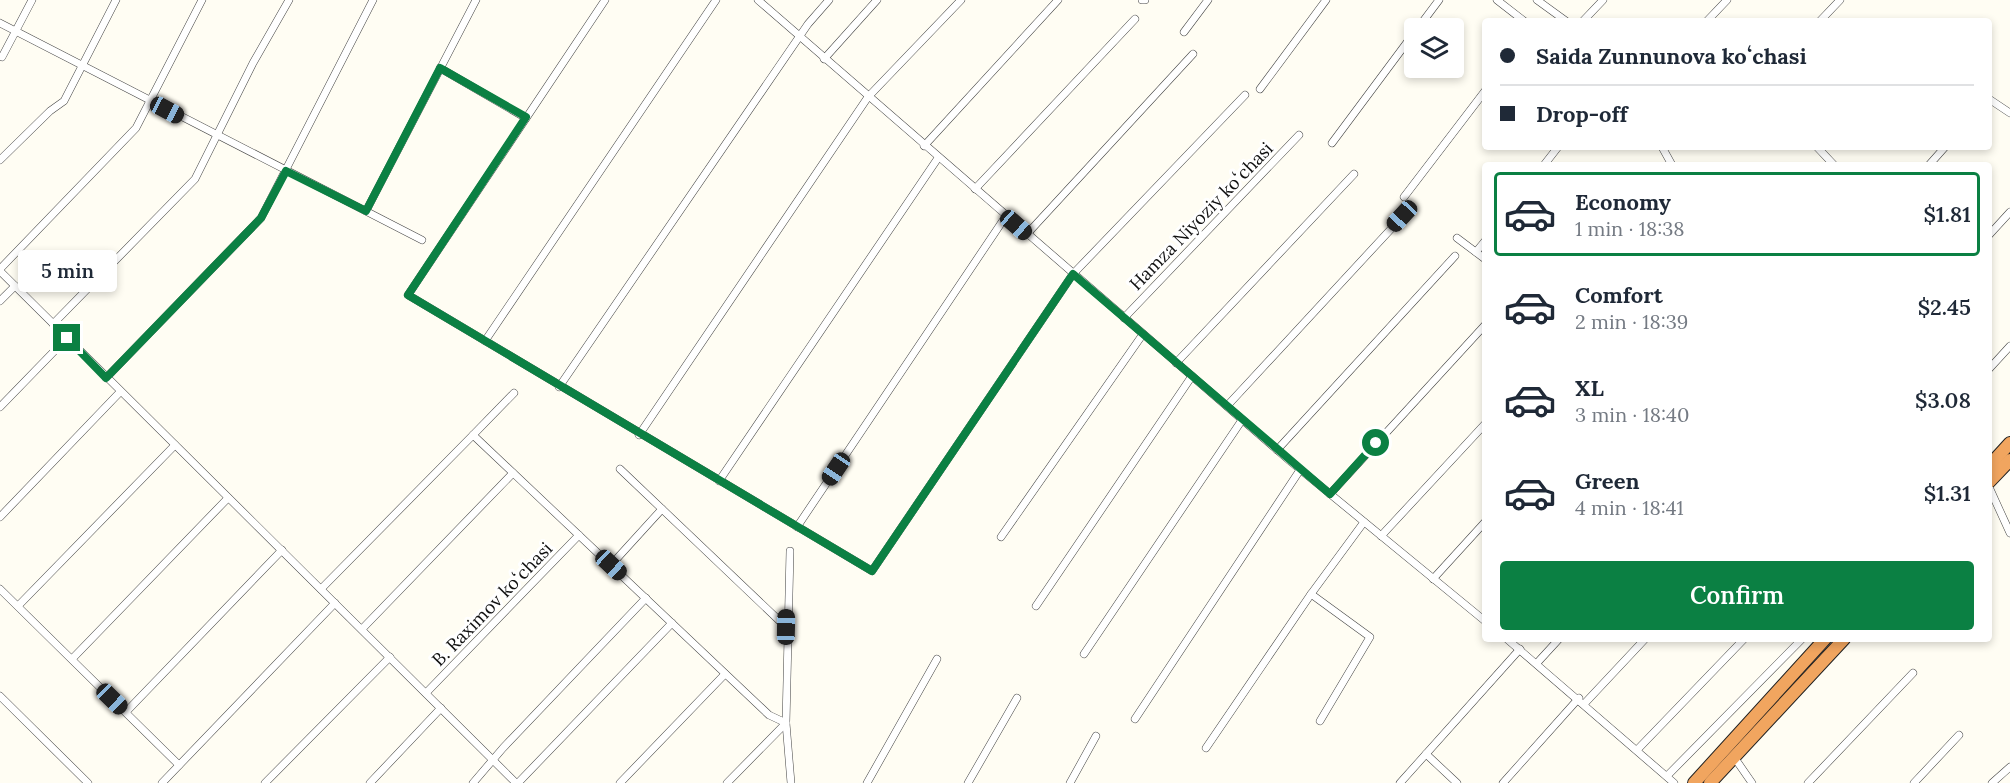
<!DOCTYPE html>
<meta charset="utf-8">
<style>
:root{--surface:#fff;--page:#f6f6f7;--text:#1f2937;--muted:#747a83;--line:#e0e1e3;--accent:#0b8043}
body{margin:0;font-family:Lora,serif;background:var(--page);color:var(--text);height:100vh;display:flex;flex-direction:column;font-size:22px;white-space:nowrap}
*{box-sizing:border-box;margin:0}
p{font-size:20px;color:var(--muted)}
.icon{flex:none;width:33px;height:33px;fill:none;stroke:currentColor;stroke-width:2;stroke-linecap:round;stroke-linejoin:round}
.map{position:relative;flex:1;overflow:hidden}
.details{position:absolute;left:1482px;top:162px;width:510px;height:480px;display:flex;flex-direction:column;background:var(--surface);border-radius:6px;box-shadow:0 3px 9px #0003}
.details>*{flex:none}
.hud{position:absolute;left:1482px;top:18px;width:510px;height:132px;border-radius:6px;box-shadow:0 3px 9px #0003;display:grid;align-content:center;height:132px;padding:0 18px;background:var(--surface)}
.buttons{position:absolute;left:1404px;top:18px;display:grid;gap:12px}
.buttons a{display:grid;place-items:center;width:60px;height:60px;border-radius:6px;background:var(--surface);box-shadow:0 3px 9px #0003;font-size:30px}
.end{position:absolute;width:27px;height:27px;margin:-14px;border:8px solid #0b8043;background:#fff;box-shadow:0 0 0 3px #fff}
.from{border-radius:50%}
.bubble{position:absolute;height:42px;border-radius:6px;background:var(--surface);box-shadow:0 3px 9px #0003;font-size:20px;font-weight:600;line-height:42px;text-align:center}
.car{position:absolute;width:18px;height:36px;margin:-18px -9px;border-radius:8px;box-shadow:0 0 4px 2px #0007;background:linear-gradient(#222 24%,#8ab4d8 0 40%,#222 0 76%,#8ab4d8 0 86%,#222 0)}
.hud b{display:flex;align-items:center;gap:21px;height:57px;font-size:22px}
.hud b+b{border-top:2px solid var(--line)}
.hud i{width:15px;height:15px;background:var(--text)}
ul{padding:10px 0 0;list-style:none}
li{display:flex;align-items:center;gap:18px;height:84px;margin:0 12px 9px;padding:0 6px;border:3px solid transparent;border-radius:6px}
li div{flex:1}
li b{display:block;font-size:22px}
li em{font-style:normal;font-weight:600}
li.active{border-color:var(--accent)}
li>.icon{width:54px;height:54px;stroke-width:1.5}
.button{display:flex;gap:12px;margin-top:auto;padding:12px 18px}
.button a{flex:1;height:69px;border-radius:6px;background:var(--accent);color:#fff;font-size:24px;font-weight:600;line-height:69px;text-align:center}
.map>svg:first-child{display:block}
</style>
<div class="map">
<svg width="2010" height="783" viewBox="0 0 2010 783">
<rect width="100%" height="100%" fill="#fffdf3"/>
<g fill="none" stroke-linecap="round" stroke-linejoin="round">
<g stroke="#434343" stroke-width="8">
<g id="street">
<polyline points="605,0 408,295 872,571 1073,274 1245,95"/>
<polyline points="758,0 1290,461 1485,621"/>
<polyline points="1142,0 1145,0"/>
<polyline points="1497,0 1524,21"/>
<polyline points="1537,0 1566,21"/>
<polyline points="1583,21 1603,0"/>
<polyline points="1707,21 1727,0"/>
<polyline points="1820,21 1840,0"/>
<polyline points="0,23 422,240"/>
<polyline points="1418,28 1439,0"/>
<polyline points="1184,32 1208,0"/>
<polyline points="2,57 32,0"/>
<polyline points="824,59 877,0"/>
<polyline points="440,68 526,118"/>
<polyline points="1260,89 1326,0"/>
<polyline points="1989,99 2010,113"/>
<polyline points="1332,143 1414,33"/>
<polyline points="924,146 1058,0"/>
<polyline points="1662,147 1672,165"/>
<polyline points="1817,147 1834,165"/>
<polyline points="0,160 50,111 64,101 116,0"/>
<polyline points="1544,165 1558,147"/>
<polyline points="1929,165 1945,147"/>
<polyline points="975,189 1135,19"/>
<polyline points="1404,197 1485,91"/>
<polyline points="366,211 476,0"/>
<polyline points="1027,234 1193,54"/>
<polyline points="1989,235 2010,212"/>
<polyline points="1457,238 1485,259"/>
<polyline points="1476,252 1485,241"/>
<polyline points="0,269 136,128 202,0"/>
<polyline points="0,271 516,783"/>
<polyline points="0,301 15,286"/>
<polyline points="1124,318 1299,135"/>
<polyline points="53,324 195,179 253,63 289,0"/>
<polyline points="485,341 716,0"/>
<polyline points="1176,363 1354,174"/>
<polyline points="1989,369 2010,346"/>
<polyline points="106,378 261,218 373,0"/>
<polyline points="559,387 808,24 829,0"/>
<polyline points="1227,406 1403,216"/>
<polyline points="0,407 67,338"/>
<polyline points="473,435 514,393"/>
<polyline points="639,435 868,97 961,0"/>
<polyline points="1277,450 1455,256"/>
<polyline points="620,469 786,627"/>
<polyline points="719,481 938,158"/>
<polyline points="1989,487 2010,533"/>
<polyline points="1330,494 1485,325"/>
<polyline points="0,517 120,392"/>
<polyline points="797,527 1006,216"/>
<polyline points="1381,536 1485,424"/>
<polyline points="1001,537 1143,334"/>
<polyline points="611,565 662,509"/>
<polyline points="1433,579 1485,522"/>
<polyline points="0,589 179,765"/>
<polyline points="321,589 473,435 769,715 786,723 791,783"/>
<polyline points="1311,594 1370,637 1320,721"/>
<polyline points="18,606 175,445"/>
<polyline points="1036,606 1192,376"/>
<polyline points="362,629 513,473"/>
<polyline points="1507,639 1674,783"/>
<polyline points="1084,654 1242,420"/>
<polyline points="72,659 228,498"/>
<polyline points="1537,663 1559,639"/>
<polyline points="426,693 579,535"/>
<polyline points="0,696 88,783"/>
<polyline points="1585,703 1645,639"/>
<polyline points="126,712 282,550"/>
<polyline points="1135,719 1300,470"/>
<polyline points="1206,748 1311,594 1364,522"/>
<polyline points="1637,750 1744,639"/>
<polyline points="1426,754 1457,783"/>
<polyline points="1734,757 1752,783"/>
<polyline points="1667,776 1802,639"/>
<polyline points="162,783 335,603"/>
<polyline points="265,783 390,657"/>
<polyline points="370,783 441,708"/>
<polyline points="473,783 503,748 646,598"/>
<polyline points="518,783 672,623"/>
<polyline points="620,783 725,674"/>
<polyline points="727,783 786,723 790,551"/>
<polyline points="867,783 937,659"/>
<polyline points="968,783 1017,698"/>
<polyline points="1070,783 1096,736"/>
<polyline points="1400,783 1520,649"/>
<polyline points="1503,783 1579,698"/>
<polyline points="1808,783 1913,673"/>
<polyline points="1914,783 1959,735"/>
<polyline points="1992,783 2010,767"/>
</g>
</g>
<g stroke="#212121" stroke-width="14">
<g id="highway">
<polyline points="1989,466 2010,443"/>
<polyline points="1989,482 2010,460"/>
<polyline points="1694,783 1825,639"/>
<polyline points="1710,783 1844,639"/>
</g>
</g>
<use href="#street" stroke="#fff" stroke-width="7"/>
<use href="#highway" stroke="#f1a55f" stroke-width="12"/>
</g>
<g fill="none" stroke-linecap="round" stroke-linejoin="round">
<polyline stroke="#0b8043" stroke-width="8" points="67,338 106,378 261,218 286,171 366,211 440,68 526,117 408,295 872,571 1073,274 1330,494 1376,443"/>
</g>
<g text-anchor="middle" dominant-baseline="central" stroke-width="6" stroke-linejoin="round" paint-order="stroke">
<g font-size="18" fill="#101010" stroke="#fff">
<text transform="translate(1201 216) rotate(-46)">Hamza Niyoziy koʻchasi</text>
<text transform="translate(492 604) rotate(-46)">B. Raximov koʻchasi</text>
</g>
</g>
</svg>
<div class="buttons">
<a><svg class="icon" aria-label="layers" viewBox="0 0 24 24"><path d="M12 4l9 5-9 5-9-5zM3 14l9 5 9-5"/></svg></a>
</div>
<i class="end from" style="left:1376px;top:443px"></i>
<i class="end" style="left:67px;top:338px"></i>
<div class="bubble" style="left:18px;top:250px;width:99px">5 min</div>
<i class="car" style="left:167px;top:110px;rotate:118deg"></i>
<i class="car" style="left:1402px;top:216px;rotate:223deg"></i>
<i class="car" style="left:1016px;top:225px;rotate:131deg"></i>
<i class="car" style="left:836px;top:469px;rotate:214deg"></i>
<i class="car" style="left:611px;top:565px;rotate:133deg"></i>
<i class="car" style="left:786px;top:627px;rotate:1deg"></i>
<i class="car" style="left:112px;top:699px;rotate:134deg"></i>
<div class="hud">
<b><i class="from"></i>Saida Zunnunova koʻchasi</b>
<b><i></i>Drop-off</b>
</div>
<section class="details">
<ul>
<li class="active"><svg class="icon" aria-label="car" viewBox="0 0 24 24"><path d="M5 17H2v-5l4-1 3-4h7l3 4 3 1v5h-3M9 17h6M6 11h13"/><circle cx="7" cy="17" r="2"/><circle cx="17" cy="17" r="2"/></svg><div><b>Economy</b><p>1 min · 18:38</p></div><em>$1.81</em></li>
<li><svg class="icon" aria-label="car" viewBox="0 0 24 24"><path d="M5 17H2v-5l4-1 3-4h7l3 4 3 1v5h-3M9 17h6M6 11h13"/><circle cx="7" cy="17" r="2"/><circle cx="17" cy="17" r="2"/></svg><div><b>Comfort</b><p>2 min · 18:39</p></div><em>$2.45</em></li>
<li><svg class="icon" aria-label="car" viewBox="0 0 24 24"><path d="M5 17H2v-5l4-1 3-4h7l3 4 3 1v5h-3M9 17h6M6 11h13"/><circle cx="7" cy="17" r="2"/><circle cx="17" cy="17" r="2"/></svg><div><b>XL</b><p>3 min · 18:40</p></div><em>$3.08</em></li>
<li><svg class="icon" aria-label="car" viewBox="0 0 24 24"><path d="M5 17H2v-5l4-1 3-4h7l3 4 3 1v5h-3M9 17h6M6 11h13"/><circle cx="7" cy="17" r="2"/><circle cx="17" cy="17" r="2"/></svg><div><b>Green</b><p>4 min · 18:41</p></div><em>$1.31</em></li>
</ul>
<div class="button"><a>Confirm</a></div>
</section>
</div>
